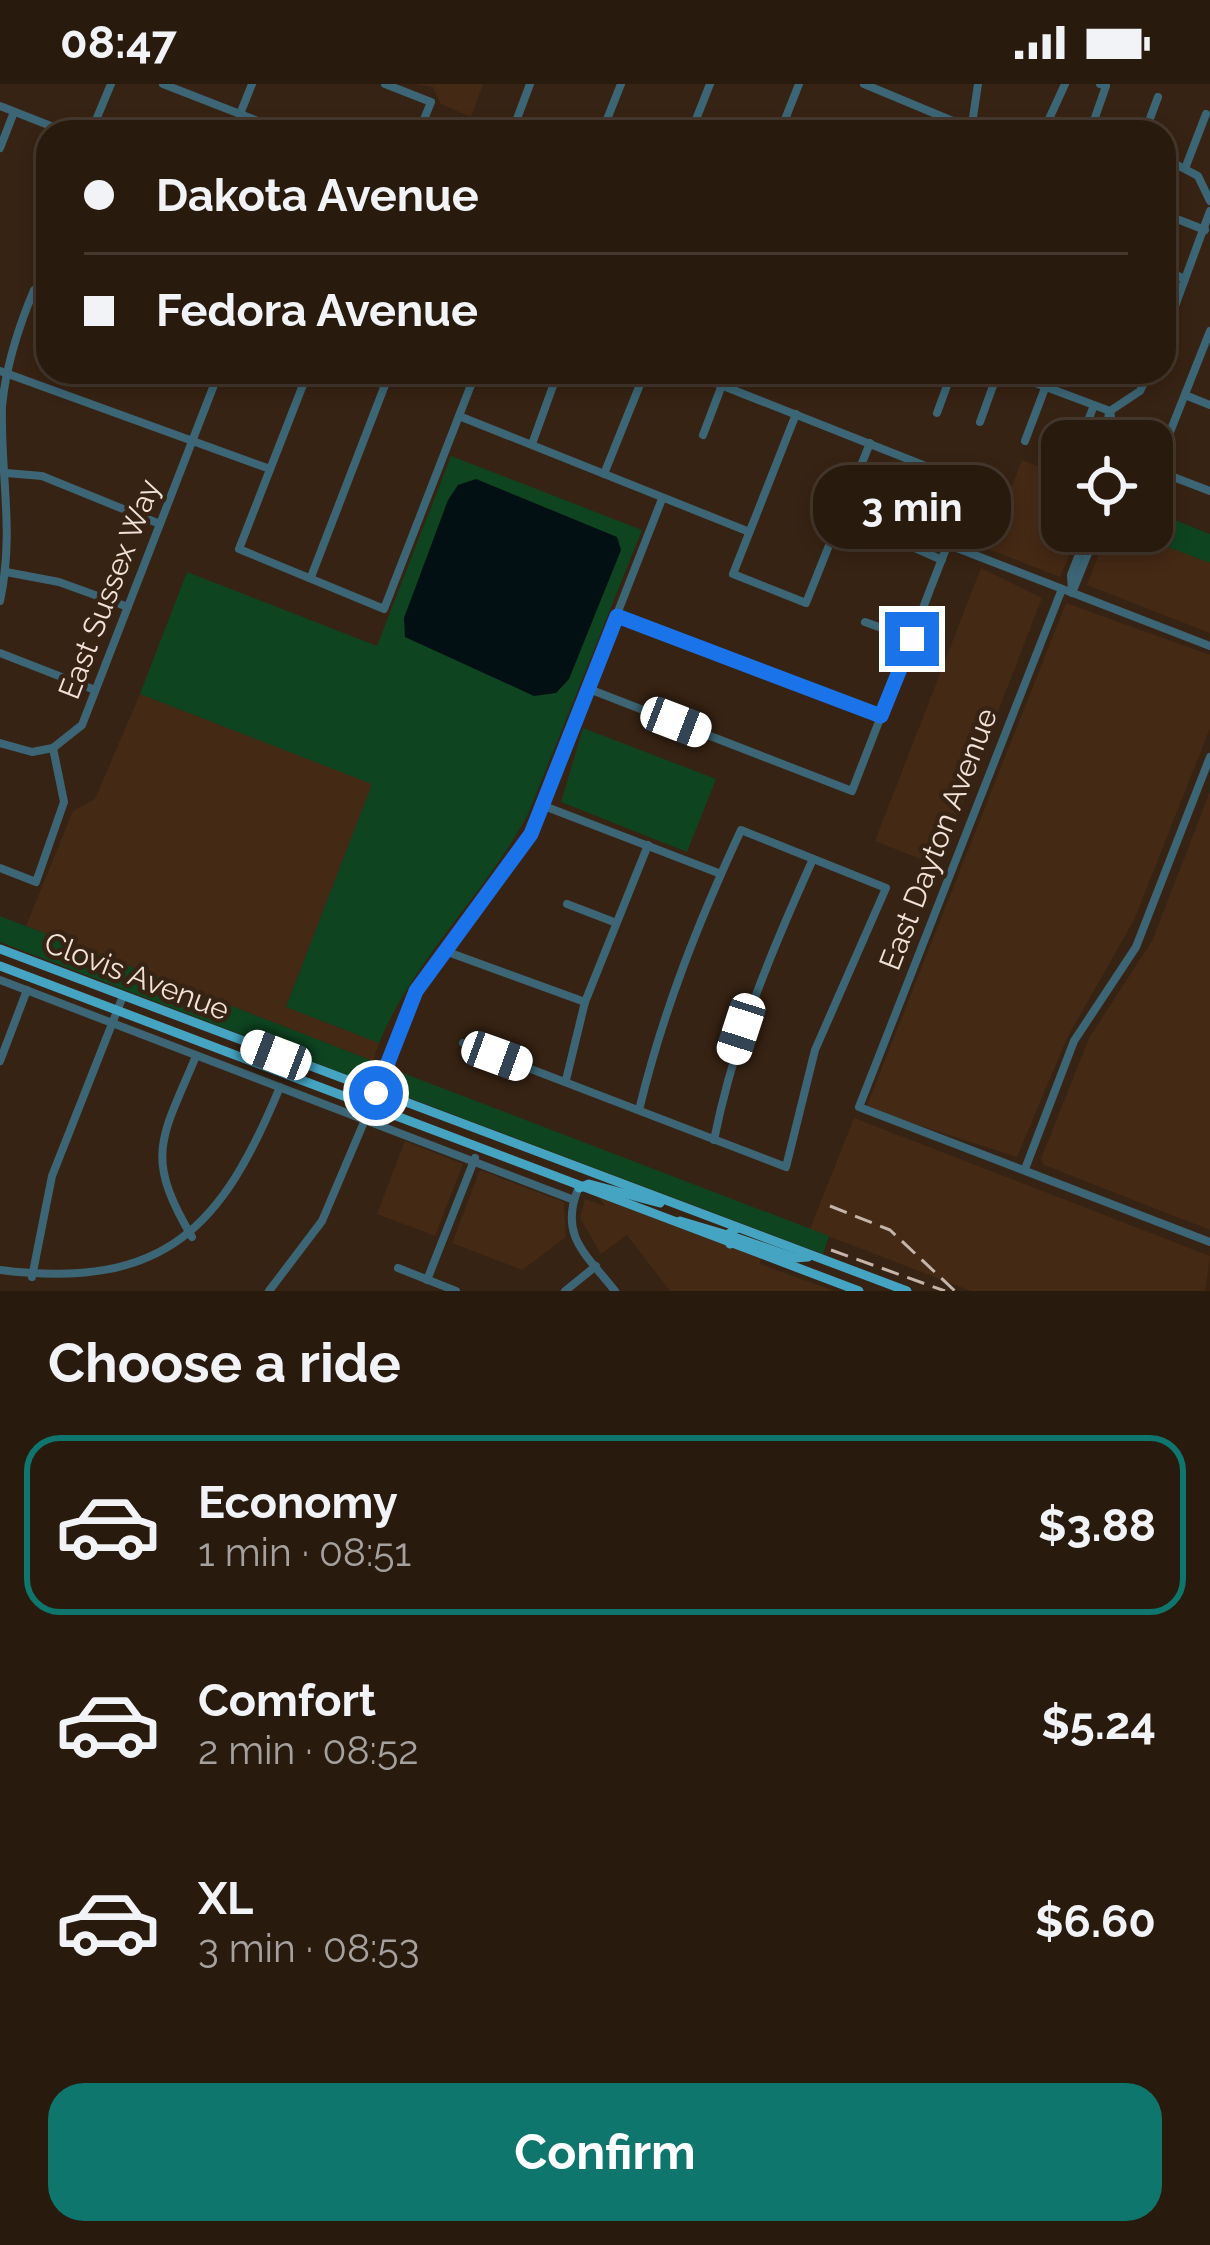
<!DOCTYPE html>
<meta charset="utf-8">
<style>
:root{--surface:#291a0e;--page:#312317;--text:#f1f3f6;--muted:#a5a19e;--line:#45382e;--accent:#0f766e}
body{margin:0;font-family:Raleway,sans-serif;background:var(--page);color:var(--text);height:100vh;display:flex;flex-direction:column;font-size:45px;white-space:nowrap}
*{box-sizing:border-box;margin:0}
p{font-size:39px;color:var(--muted)}
.icon{flex:none;width:66px;height:66px;fill:none;stroke:currentColor;stroke-width:2;stroke-linecap:round;stroke-linejoin:round}
.map{position:relative;height:1207px;overflow:hidden}
.sheet{display:flex;flex-direction:column;background:var(--surface);flex:1}
.sheet>*{flex:none}
.top-card{position:absolute;left:36px;top:36px;width:1140px;height:264px;border-radius:36px;box-shadow:0 6px 18px #0003,0 0 0 3px var(--line);display:grid;align-content:center;height:264px;padding:0 48px;background:var(--surface)}
.controls{position:absolute;left:1041px;top:336px;display:grid;gap:24px}
.controls a{display:grid;place-items:center;width:132px;height:132px;border-radius:24px;background:var(--surface);box-shadow:0 6px 18px #0003,0 0 0 3px var(--line);font-size:60px}
.end{position:absolute;width:54px;height:54px;margin:-27px;border:15px solid #1a73e8;background:#fff;box-shadow:0 0 0 6px #fff}
.from{border-radius:50%}
.bubble{position:absolute;height:84px;border-radius:36px;background:var(--surface);box-shadow:0 6px 18px #0003,0 0 0 3px var(--line);font-size:39px;font-weight:700;line-height:84px;text-align:center}
.car{position:absolute;width:36px;height:72px;margin:-36px -18px;border-radius:15px;box-shadow:0 0 9px 3px #0007;background:linear-gradient(#fff 24%,#345 0 40%,#fff 0 76%,#345 0 86%,#fff 0)}
.top-card b{display:flex;align-items:center;gap:42px;height:114px;font-size:45px}
.top-card b+b{border-top:3px solid var(--line)}
.top-card i{width:30px;height:30px;background:var(--text)}
ul{padding:0;list-style:none}
li{display:flex;align-items:center;gap:36px;height:180px;margin:0 24px 18px;padding:0 24px;border:6px solid transparent;border-radius:36px}
li div{flex:1}
li b{display:block;font-size:45px}
li em{font-style:normal;font-weight:700}
li.current{border-color:var(--accent)}
li>.icon{width:108px;height:108px;stroke-width:1.5}
h2{padding:0 48px;font-size:54px;line-height:144px}
.cta{display:flex;gap:24px;margin-top:auto;padding:24px 48px}
.cta a{flex:1;height:138px;border-radius:36px;background:var(--accent);color:#fff;font-size:48px;font-weight:700;line-height:138px;text-align:center}
.status{display:flex;justify-content:space-between;align-items:center;height:84px;padding:0 60px;background:var(--surface);direction:ltr}
.status svg{height:33px;fill:currentColor}
.map>svg:first-child{display:block}
</style>
<div class="status"><b>08:47</b><svg viewBox="0 0 49 12"><path d="M0 12V9h3v3zM5 12V6h3v6zM10 12V3h3v9zM15 12V0h3v12zM26 1h20v11H26zM47 4h2v5h-2z"/></svg></div>
<div class="map">
<svg width="1210" height="1207" viewBox="0 0 1210 1207">
<rect width="100%" height="100%" fill="#372313"/>
<g fill="#442915">
<polygon points="415,0 483,0 471,33 441,20 433,3"/>
<polygon points="1022,376 1062,392 1062,447 1080,447 1060,493 988,465"/>
<polygon points="1108,447 1127,447 1210,479 1210,549 1087,501"/>
<polygon points="981,484 1042,514 938,782 875,757"/>
<polygon points="1066,519 1210,571 1210,644 1134,836 1067,954 1017,1073 866,1024"/>
<polygon points="140,610 373,700 286,923 379,959 373,977 26,842 73,727 95,715"/>
<polygon points="1210,708 1210,1146 1044,1081 1041,1075 1089,954 1152,857"/>
<polygon points="854,1034 1210,1172 1205,1207 971,1207 810,1145"/>
<polygon points="405,1057 463,1080 435,1152 377,1130"/>
<polygon points="480,1086 564,1118 566,1153 522,1186 452,1159"/>
<polygon points="597,1111 761,1174 760,1180 834,1207 670,1207 627,1151 601,1170 580,1134 585,1115 605,1122"/>
</g>
<g fill="#0e4420">
<path d="M451 372 642 446 528 730C484 812 415 873 379 959L286 923 372 700 140 610 187 488 377 562Z"/>
<polygon points="1152,427 1210,450 1210,479 1127,447 1152,447"/>
<polygon points="583,644 716,695 687,768 561,718"/>
<polygon points="0,832 373,977 366,993 360,996 0,858"/>
<polygon points="395,986 829,1152 823,1170 391,1007"/>
</g>
<polygon fill="#021014" points="476,395 617,453 621,466 569,595 556,609 534,612 405,553 404,534 448,416 458,401"/>
<g fill="none" stroke-linecap="round" stroke-linejoin="round">
<g stroke="#3c6675" stroke-width="8">
<polyline points="163,0 286,48"/>
<polyline points="385,0 431,18 419,48"/>
<polyline points="864,0 972,45"/>
<polyline points="0,22 66,48"/>
<polyline points="240,30 252,0"/>
<polyline points="1091,45 1106,2 1100,0"/>
<polyline points="971,47 978,0"/>
<polyline points="91,48 111,0"/>
<polyline points="512,48 530,0"/>
<polyline points="602,48 621,0"/>
<polyline points="691,48 710,0"/>
<polyline points="780,48 799,0"/>
<polyline points="1055,48 1049,35 1065,0"/>
<polyline points="1061,48 1098,48"/>
<polyline points="1145,48 1158,13"/>
<polyline points="0,64 14,28"/>
<polyline points="1164,74 1198,92 1210,117"/>
<polyline points="1186,82 1206,30"/>
<polyline points="1164,130 1205,146"/>
<polyline points="1164,186 1185,195"/>
<polyline points="1210,247 1155,386 1210,407"/>
<polyline points="1164,252 1210,127"/>
<polyline points="0,287 270,385"/>
<polyline points="308,288 239,465 384,525 476,288"/>
<polyline points="1006,288 1110,327 1140,307 1149,288"/>
<polyline points="1185,311 1210,321"/>
<polyline points="1110,327 1115,357"/>
<polyline points="937,329 952,288"/>
<polyline points="796,330 733,490 806,519 870,359"/>
<polyline points="459,332 747,447"/>
<polyline points="980,338 998,288"/>
<polyline points="1106,343 1150,349"/>
<polyline points="703,351 722,301"/>
<polyline points="1025,357 1045,304"/>
<polyline points="1080,357 1093,324"/>
<polyline points="1106,357 1109,328"/>
<polyline points="532,360 558,288"/>
<polyline points="6,389 42,392 160,440"/>
<polyline points="604,390 645,288"/>
<polyline points="897,456 942,476"/>
<polyline points="949,461 1210,562"/>
<polyline points="6,488 59,498 128,523"/>
<polyline points="311,493 390,288"/>
<polyline points="1062,505 859,1023 1210,1158"/>
<polyline points="1072,507 1071,491 1088,447"/>
<polyline points="1072,509 1097,447"/>
<path d="M0 517C15 448 0 389 2 322 6 281 18 244 34 206L48 212"/>
<polyline points="617,532 881,632"/>
<polyline points="865,538 912,555"/>
<polyline points="0,569 95,606"/>
<polyline points="589,605 852,707 971,400 688,288"/>
<polyline points="0,659 32,668 53,664"/>
<polyline points="544,722 721,790"/>
<polyline points="0,784 36,798 64,718 53,664 82,641 219,288"/>
<polyline points="567,820 614,838"/>
<polyline points="445,867 585,918"/>
<polyline points="0,896 574,1116"/>
<path d="M463 959 786 1083 815 966 886 804 741 746C698 839 663 927 639 1026"/>
<polyline points="0,977 27,906"/>
<polyline points="566,996 585,918 648,761"/>
<polyline points="370,1024 416,907 531,750 662,415"/>
<path d="M714 1056C734 956 771 868 813 775"/>
<polyline points="1025,1085 1074,957 1136,863 1210,673"/>
<path d="M578 1105C559 1152 586 1170 615 1207"/>
<path d="M192 1153C143 1071 162 1054 196 972"/>
<polyline points="398,1184 456,1207"/>
<path d="M0 1186C167 1207 223 1141 280 1003"/>
<polyline points="32,1193 52,1092 123,912"/>
<polyline points="427,1196 475,1074"/>
<polyline points="269,1207 322,1137 364,1038"/>
<polyline points="565,1207 596,1182"/>
</g>
<g stroke="#44a4c2" stroke-width="9">
<polyline points="0,865 907,1207"/>
<polyline points="0,882 859,1207"/>
<polyline points="579,1104 589,1100 660,1119"/>
<polyline points="680,1137 727,1151 736,1145"/>
<polyline points="730,1160 737,1154 795,1174 808,1173"/>
</g>
<g stroke="#c4b4a9" stroke-width="3" stroke-dasharray="18 9" stroke-linecap="butt">
<polyline points="830,1122 890,1146 955,1207"/>
<polyline points="831,1166 945,1207"/>
</g>
</g>
<g fill="none" stroke-linecap="round" stroke-linejoin="round">
<polyline stroke="#1a73e8" stroke-width="15" points="376,1009 416,907 531,750 617,532 881,632 912,555"/>
</g>
<g text-anchor="middle" dominant-baseline="central" stroke-width="9" stroke-linejoin="round" paint-order="stroke">
<g font-size="30" fill="#f0e2d8" stroke="#372313">
<text transform="translate(109 505) rotate(-69)">East Sussex Way</text>
<text transform="translate(938 755) rotate(-69)">East Dayton Avenue</text>
<text transform="translate(137 892) rotate(21)">Clovis Avenue</text>
</g>
</g>
</svg>
<div class="controls">
<a><svg class="icon" aria-label="locate" viewBox="0 0 24 24"><circle cx="12" cy="12" r="6"/><path d="M12 2v4M12 18v4M2 12h4M18 12h4"/></svg></a>
</div>
<i class="end from" style="left:376px;top:1009px"></i>
<i class="end" style="left:912px;top:555px"></i>
<div class="bubble" style="left:813px;top:381px;width:198px">3 min</div>
<i class="car" style="left:676px;top:638px;rotate:111deg"></i>
<i class="car" style="left:741px;top:945px;rotate:198deg"></i>
<i class="car" style="left:276px;top:971px;rotate:291deg"></i>
<i class="car" style="left:497px;top:972px;rotate:110deg"></i>
<div class="top-card">
<b><i class="from"></i>Dakota Avenue</b>
<b><i></i>Fedora Avenue</b>
</div>
</div>
<section class="sheet">
<h2>Choose a ride</h2>
<ul>
<li class="current"><svg class="icon" aria-label="car" viewBox="0 0 24 24"><path d="M5 17H2v-5l4-1 3-4h7l3 4 3 1v5h-3M9 17h6M6 11h13"/><circle cx="7" cy="17" r="2"/><circle cx="17" cy="17" r="2"/></svg><div><b>Economy</b><p>1 min · 08:51</p></div><em>$3.88</em></li>
<li><svg class="icon" aria-label="car" viewBox="0 0 24 24"><path d="M5 17H2v-5l4-1 3-4h7l3 4 3 1v5h-3M9 17h6M6 11h13"/><circle cx="7" cy="17" r="2"/><circle cx="17" cy="17" r="2"/></svg><div><b>Comfort</b><p>2 min · 08:52</p></div><em>$5.24</em></li>
<li><svg class="icon" aria-label="car" viewBox="0 0 24 24"><path d="M5 17H2v-5l4-1 3-4h7l3 4 3 1v5h-3M9 17h6M6 11h13"/><circle cx="7" cy="17" r="2"/><circle cx="17" cy="17" r="2"/></svg><div><b>XL</b><p>3 min · 08:53</p></div><em>$6.60</em></li>
</ul>
<div class="cta"><a>Confirm</a></div>
</section>
